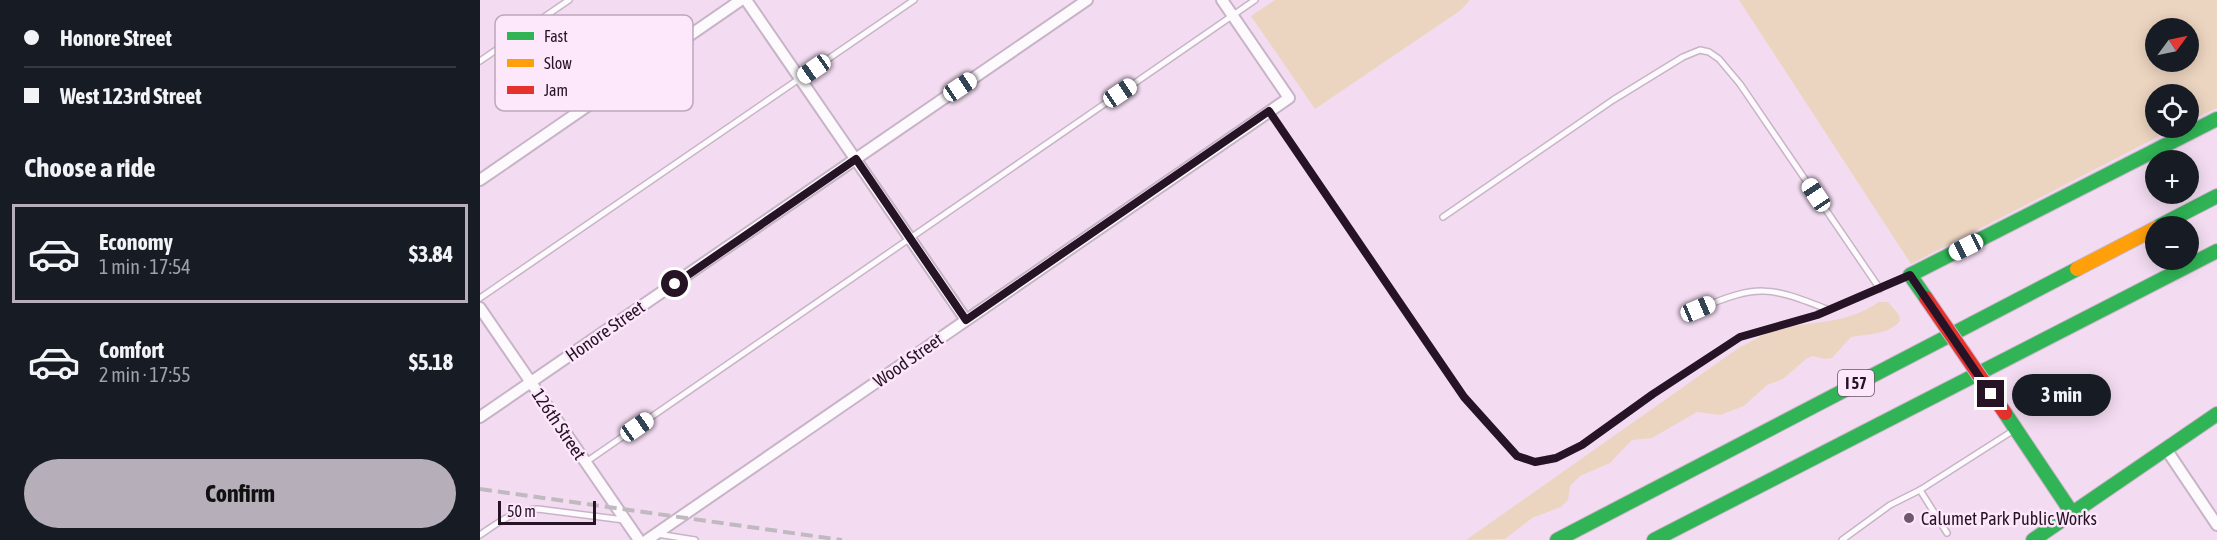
<!DOCTYPE html>
<meta charset="utf-8">
<style>
:root{--surface:#171b24;--page:#242831;--text:#f1f3f6;--muted:#9ea1a6;--line:#363941;--accent:#b6aeb8}
body{margin:0;font-family:"Asap Condensed",sans-serif;background:var(--page);color:var(--text);height:100vh;display:flex;flex-direction:column;font-size:22px;white-space:nowrap}
*{box-sizing:border-box;margin:0}
p{font-size:20px;color:var(--muted)}
.icon{flex:none;width:33px;height:33px;fill:none;stroke:currentColor;stroke-width:2;stroke-linecap:round;stroke-linejoin:round}
.map{position:relative;flex:1;overflow:hidden}
.details{display:flex;flex-direction:column;background:var(--surface);width:480px}
.details>*{flex:none}
.top-card{display:grid;align-content:center;height:132px;padding:0 24px;background:var(--surface)}
.needle{width:39px;rotate:57deg}
.buttons{position:absolute;left:1665px;top:18px;display:grid;gap:12px}
.buttons a{display:grid;place-items:center;width:54px;height:54px;border-radius:50%;background:var(--surface);box-shadow:0 3px 15px #0003;font-size:30px}
.scale{position:absolute;left:18px;bottom:15px;width:98px;box-sizing:border-box;padding-left:6px;border:3px solid #261325;border-top:0;font-size:16px;line-height:21px;white-space:nowrap;color:#261325;-webkit-text-stroke:4px #fde7fb;paint-order:stroke}
.end{position:absolute;width:27px;height:27px;margin:-14px;border:8px solid #261325;background:#fff;box-shadow:0 0 0 3px #fff}
.from{border-radius:50%}
.bubble{position:absolute;height:42px;border-radius:21px;background:var(--surface);box-shadow:0 3px 15px #0003;font-size:20px;font-weight:700;line-height:42px;text-align:center}
.car{position:absolute;width:18px;height:36px;margin:-18px -9px;border-radius:8px;box-shadow:0 0 4px 2px #0007;background:linear-gradient(#fff 24%,#345 0 40%,#fff 0 76%,#345 0 86%,#fff 0)}
.top-card b{display:flex;align-items:center;gap:21px;height:57px;font-size:22px}
.top-card b+b{border-top:2px solid var(--line)}
.top-card i{width:15px;height:15px;background:var(--text)}
ul{padding:0;list-style:none}
li{display:flex;align-items:center;gap:18px;height:99px;margin:0 12px 9px;padding:0 12px;border:3px solid transparent;border-radius:0px}
li div{flex:1}
li b{display:block;font-size:22px}
li em{font-style:normal;font-weight:700}
li.current{border-color:var(--accent)}
li>.icon{width:54px;height:54px;stroke-width:1.5}
h2{padding:0 24px;font-size:27px;line-height:72px}
.cta{display:flex;gap:12px;margin-top:auto;padding:12px 24px}
.cta a{flex:1;height:69px;border-radius:36px;background:var(--accent);color:#111;font-size:24px;font-weight:700;line-height:69px;text-align:center}
main{display:flex;flex:1;min-height:0}
.map>svg:first-child{display:block}
</style>
<main>
<section class="details">
<div class="top-card">
<b><i class="from"></i>Honore Street</b>
<b><i></i>West 123rd Street</b>
</div>
<h2>Choose a ride</h2>
<ul>
<li class="current"><svg class="icon" aria-label="car" viewBox="0 0 24 24"><path d="M5 17H2v-5l4-1 3-4h7l3 4 3 1v5h-3M9 17h6M6 11h13"/><circle cx="7" cy="17" r="2"/><circle cx="17" cy="17" r="2"/></svg><div><b>Economy</b><p>1 min · 17:54</p></div><em>$3.84</em></li>
<li><svg class="icon" aria-label="car" viewBox="0 0 24 24"><path d="M5 17H2v-5l4-1 3-4h7l3 4 3 1v5h-3M9 17h6M6 11h13"/><circle cx="7" cy="17" r="2"/><circle cx="17" cy="17" r="2"/></svg><div><b>Comfort</b><p>2 min · 17:55</p></div><em>$5.18</em></li>
</ul>
<div class="cta"><a>Confirm</a></div>
</section>
<div class="map">
<svg width="1737" height="540" viewBox="0 0 1737 540">
<rect width="100%" height="100%" fill="#f3dcf1"/>
<g fill="#ecd5c0" fill-rule="evenodd">
<polygon points="795,0 990,0 981,10 835,109 771,16"/>
<path d="M1259 0H1737V108L1709 121 1708 94H1676V128H1695L1431 264ZM1708 28V62H1676V28Z"/>
<path d="M1399 302H1408L1419 315 1420 321C1408 335 1388 334 1371 337L1352 358 1345 359 1332 356 1326 359 1303 379 1287 385 1264 406 1240 415 1217 412 1172 438 1152 440 1130 463 1100 476 1090 486 1088 500 1081 507 1052 518 1025 539 986 540 1260 347C1273 341 1286 332 1299 329 1337 320 1364 325 1399 302Z"/>
</g>
<g fill="none" stroke-linecap="round" stroke-linejoin="round">
<g stroke="#c8b4c7" stroke-width="8">
<g id="lane">
<polyline points="0,61 89,0"/>
<polyline points="789,111 984,397 1037,456 1055,462 1076,458 1102,445 1173,394 1260,337 1337,315 1428,276"/>
<polyline points="963,217 1133,100 1203,57 1220,50 1229,52 1239,59 1260,84 1400,289"/>
<polyline points="0,298 434,0"/>
<path d="M1218 309C1278 284 1289 286 1349 310"/>
<polyline points="106,462 775,0"/>
<polyline points="1440,490 1467,533"/>
<polyline points="177,534 215,540"/>
<path d="M0 535C19 522 34 510 58 509L144 520"/>
<polyline points="1362,540 1410,505 1440,490 1534,430"/>
</g>
</g>
<g stroke="#c8b4c7" stroke-width="14">
<g id="street">
<polyline points="266,0 486,320"/>
<polyline points="0,180 261,0"/>
<polyline points="0,308 159,540"/>
<polyline points="0,417 607,0"/>
<polyline points="1686,449 1737,525"/>
<polyline points="167,540 809,98 742,0"/>
</g>
</g>
<g stroke="#c8b4c7" stroke-width="16">
<g id="fast">
<polyline points="1679,226 1737,196"/>
<polyline points="1446,298 1430,275 1737,119"/>
<polyline points="1525,413 1592,513"/>
<polyline points="1077,540 1597,269"/>
<polyline points="1174,540 1737,251"/>
<polyline points="1553,540 1737,414"/>
</g>
</g>
<g stroke="#c8b4c7" stroke-width="16">
<polyline id="slow" points="1597,269 1676,228"/>
</g>
<use href="#lane" stroke="#fdfafd" stroke-width="5"/>
<use href="#street" stroke="#fdfafd" stroke-width="10"/>
<use href="#fast" stroke="#30b455" stroke-width="14"/>
<use href="#slow" stroke="#ff9f0a" stroke-width="14"/>
<polyline stroke="#c0b9bf" stroke-width="4" stroke-dasharray="12 6" stroke-linecap="butt" points="0,489 362,540"/>
<g stroke="#c8b4c7" stroke-width="16" stroke-linecap="butt">
<polyline id="jam-bridge" points="1446,298 1525,413"/>
</g>
<use href="#jam-bridge" stroke="#e5322d" stroke-width="14"/>
</g>
<g fill="none" stroke-linecap="round" stroke-linejoin="round">
<polyline stroke="#261325" stroke-width="8" points="195,284 376,159 486,320 789,111 984,397 1037,456 1055,462 1076,458 1102,445 1173,394 1260,337 1337,315 1430,275 1511,394"/>
</g>
<circle fill="#6e596c" stroke="#fde7fb" stroke-width="2" cx="1429" cy="518" r="6"/>
<g text-anchor="middle" dominant-baseline="central" stroke-width="5" stroke-linejoin="round" paint-order="stroke">
<rect fill="#fde7fb" stroke="#665365" stroke-width="1.5" x="1358" y="370" width="36" height="26" rx="4.5"/>
<g font-size="16" font-weight="bold" fill="#261325">
<text x="1376" y="383">I 57</text>
</g>
<g font-size="18" fill="#261325" stroke="#fde7fb">
<text transform="translate(125 331) rotate(-35)">Honore Street</text>
<text transform="translate(428 360) rotate(-35)">Wood Street</text>
<text transform="translate(79 424) rotate(56)">126th Street</text>
</g>
<g font-size="18" fill="#261325" stroke="#fde7fb" text-anchor="start">
<text x="1441" y="518">Calumet Park Public Works</text>
</g>
</g>
<rect x="15" y="15" width="198" height="96" rx="9" fill="#fde7fb" stroke="#bca7bb" stroke-width="1.5"/>
<rect x="27" y="32" width="27" height="8" fill="#30b455"/>
<rect x="27" y="59" width="27" height="8" fill="#ff9f0a"/>
<rect x="27" y="86" width="27" height="8" fill="#e5322d"/>
<g font-size="16" fill="#261325">
<text x="64" y="42">Fast</text>
<text x="64" y="69">Slow</text>
<text x="64" y="96">Jam</text>
</g>
</svg>
<div class="buttons">
<a><svg class="needle" viewBox="-14 -14 28 28"><path d="M0-13l5 13h-10z" fill="#e53935"/><path d="M0 13l5-13h-10z" fill="#9ea1a6"/></svg></a>
<a><svg class="icon" aria-label="locate" viewBox="0 0 24 24"><circle cx="12" cy="12" r="6"/><path d="M12 2v4M12 18v4M2 12h4M18 12h4"/></svg></a>
<a>+</a>
<a>−</a>
</div>
<div class="scale">50 m</div>
<i class="end from" style="left:195px;top:284px"></i>
<i class="end" style="left:1511px;top:394px"></i>
<div class="bubble" style="left:1532px;top:374px;width:99px">3 min</div>
<i class="car" style="left:334px;top:69px;rotate:235deg"></i>
<i class="car" style="left:480px;top:87px;rotate:56deg"></i>
<i class="car" style="left:640px;top:93px;rotate:56deg"></i>
<i class="car" style="left:1336px;top:195px;rotate:326deg"></i>
<i class="car" style="left:1486px;top:247px;rotate:243deg"></i>
<i class="car" style="left:1218px;top:309px;rotate:67deg"></i>
<i class="car" style="left:157px;top:427px;rotate:55deg"></i>
</div>
</main>
